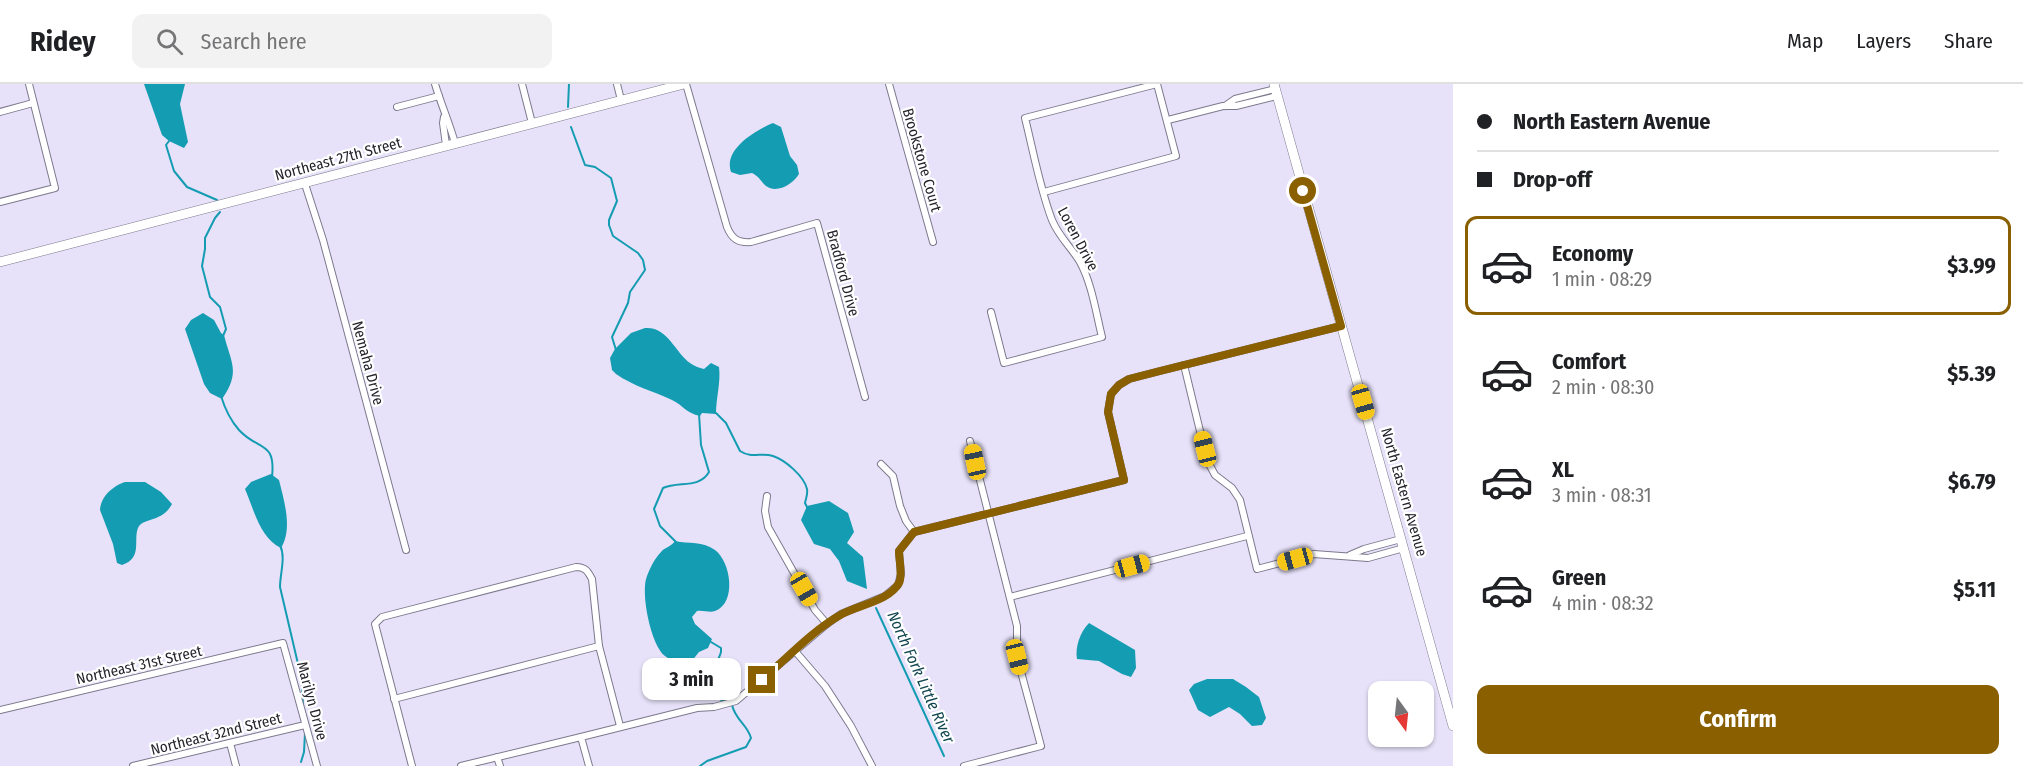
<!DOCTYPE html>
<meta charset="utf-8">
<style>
:root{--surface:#fff;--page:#f2f2f2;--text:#202124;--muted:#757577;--line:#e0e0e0;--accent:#895f00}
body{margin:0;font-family:"Fira Sans Condensed",sans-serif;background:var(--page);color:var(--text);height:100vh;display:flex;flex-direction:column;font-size:22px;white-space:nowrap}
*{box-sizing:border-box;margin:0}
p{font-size:20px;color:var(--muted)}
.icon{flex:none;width:33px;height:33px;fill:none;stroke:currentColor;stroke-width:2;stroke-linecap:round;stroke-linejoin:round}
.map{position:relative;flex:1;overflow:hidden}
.panel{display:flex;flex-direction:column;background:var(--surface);width:570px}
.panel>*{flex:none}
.banner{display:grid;align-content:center;height:132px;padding:0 24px;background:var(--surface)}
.needle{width:39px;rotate:165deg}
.buttons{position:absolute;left:1368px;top:597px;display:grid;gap:12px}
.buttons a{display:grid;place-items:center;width:66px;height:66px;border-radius:12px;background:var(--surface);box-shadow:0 2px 4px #0004;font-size:30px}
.end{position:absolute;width:27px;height:27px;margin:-14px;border:8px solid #895f00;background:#fff;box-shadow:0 0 0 3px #fff}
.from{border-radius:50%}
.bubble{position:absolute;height:42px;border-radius:12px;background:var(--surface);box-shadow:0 2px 4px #0004;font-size:20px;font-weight:700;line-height:42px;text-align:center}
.car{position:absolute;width:18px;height:36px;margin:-18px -9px;border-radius:8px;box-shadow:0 0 4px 2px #0007;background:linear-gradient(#f5c518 24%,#345 0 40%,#f5c518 0 76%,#345 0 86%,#f5c518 0)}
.banner b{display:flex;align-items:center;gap:21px;height:57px;font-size:22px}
.banner b+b{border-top:2px solid var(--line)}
.banner i{width:15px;height:15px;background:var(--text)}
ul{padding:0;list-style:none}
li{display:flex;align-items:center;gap:18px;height:99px;margin:0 12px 9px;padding:0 12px;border:3px solid transparent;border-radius:12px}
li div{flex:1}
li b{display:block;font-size:22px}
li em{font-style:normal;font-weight:700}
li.on{border-color:var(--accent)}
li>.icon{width:54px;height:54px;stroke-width:1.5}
.cta{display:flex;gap:12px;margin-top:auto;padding:12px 24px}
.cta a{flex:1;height:69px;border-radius:12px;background:var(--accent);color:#fff;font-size:24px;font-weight:700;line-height:69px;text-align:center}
header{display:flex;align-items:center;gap:36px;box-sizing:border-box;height:84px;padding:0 30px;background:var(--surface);border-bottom:2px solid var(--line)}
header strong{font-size:28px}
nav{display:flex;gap:33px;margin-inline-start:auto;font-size:21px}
.search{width:420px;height:54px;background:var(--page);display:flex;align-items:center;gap:15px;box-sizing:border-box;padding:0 21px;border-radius:12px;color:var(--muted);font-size:22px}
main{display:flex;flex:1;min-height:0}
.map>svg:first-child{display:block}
</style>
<header>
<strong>Ridey</strong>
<div class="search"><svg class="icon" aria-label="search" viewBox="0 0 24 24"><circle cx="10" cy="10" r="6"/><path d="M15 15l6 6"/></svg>Search here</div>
<nav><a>Map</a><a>Layers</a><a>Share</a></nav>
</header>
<main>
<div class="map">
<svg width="1453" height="682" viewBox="0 0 1453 682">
<rect width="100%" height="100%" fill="#e7e2f9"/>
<g fill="#149cb2">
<polygon points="144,0 185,0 180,20 188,58 184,64 169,57 162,51"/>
<path d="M773 39 781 43 790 72 797 81 799 90C793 100 777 110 766 102 761 98 760 93 752 89L740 91 731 88C723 65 756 46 773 39Z"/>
<path d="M203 229 214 236 221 249 224 251C231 279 241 288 222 315L210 309 204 300 185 245 191 236Z"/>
<path d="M645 244C667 242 675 268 690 279 694 282 699 284 704 285L711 279 719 283C721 298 716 314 716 330L702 329 700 332C686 329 684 322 672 316 653 307 633 302 616 290L612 286 610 274 615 265 631 249Z"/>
<path d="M271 390 279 396C284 417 293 444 281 464 260 454 254 426 245 405L251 398Z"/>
<path d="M125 398H145L161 408 172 420C162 439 143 433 138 444 133 456 143 474 122 481L117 479 113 460 100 426C101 412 113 402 125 398Z"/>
<polygon points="829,417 848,429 854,448 847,459 863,473 867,505 847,497 839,477 830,465 814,460 801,436 807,422"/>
<path d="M675 457C689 460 703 457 715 466 731 478 737 519 715 527 710 529 703 526 697 527L692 533 695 540 712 555 708 564 699 568 691 578C682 577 672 578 665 572 651 562 640 508 647 492 650 484 655 474 661 468 665 463 671 463 675 457Z"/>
<path d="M1089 539 1135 566 1136 584 1131 593 1122 590 1099 577 1077 575C1075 563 1080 548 1089 539Z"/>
<polygon points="1207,595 1233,595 1246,603 1259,613 1266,634 1262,641 1252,642 1240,630 1229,623 1210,633 1198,626 1189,606 1194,600"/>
</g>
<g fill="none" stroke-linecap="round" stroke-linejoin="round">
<g stroke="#149cb2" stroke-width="2">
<polyline points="568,23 569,0"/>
<polyline points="571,43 585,81 595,83 611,94 617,117 609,136 609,141 613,152 638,169 643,176 645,186 630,208 628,219 612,253 616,266"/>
<polyline points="169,57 166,61 174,87 187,103 217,116"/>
<polyline points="220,128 215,134 205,154 205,165 202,182 210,213 220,223 226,245 223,252"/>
<path d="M221 312C225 325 231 337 239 346 258 367 276 356 272 393"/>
<path d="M716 329 726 339 740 367C752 375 761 368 773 372 785 376 804 392 807 405 808 410 806 414 805 419L807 423"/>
<path d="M676 458 660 442 654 425 663 404C679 397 699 405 709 388L701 361 699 330"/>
<path d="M280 461C286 474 280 489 280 503L302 597 303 622"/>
<polyline points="876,524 944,672"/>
<polyline points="301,678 304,668 305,649"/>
<path d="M700 682 707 677 746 663 751 654C747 640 736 637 732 621L710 610C703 594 717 583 721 568V564L711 558"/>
</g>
<g stroke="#7d798d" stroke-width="8">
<g id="street">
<path d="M435 0C441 20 449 38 455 59"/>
<polyline points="522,0 532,39"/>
<polyline points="617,0 621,16"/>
<path d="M686 0 727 143C732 155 738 159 751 158L817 139 865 313"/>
<polyline points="889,0 933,158"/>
<polyline points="1225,22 1235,15 1275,5"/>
<polyline points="397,23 439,12"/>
<polyline points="0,28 33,19"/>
<polyline points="444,33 443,39 446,61"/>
<polyline points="1168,36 1223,22 1236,22 1277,12"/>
<polyline points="305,100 323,156 406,466"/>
<polyline points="0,118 55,104 29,0"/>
<path d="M991 228 1004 279 1102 253C1096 229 1092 200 1080 178 1071 163 1059 153 1052 136 1040 105 1033 66 1025 34L1157 0 1176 72 1044 108"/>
<polyline points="1184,281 1207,376 1215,391 1232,404 1240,416 1257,485 1314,470 1368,474 1404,464"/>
<polyline points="881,380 893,392 900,422 906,437 914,448 1124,396 1108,328 1111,310 1119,301 1129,295 1160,287 1341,242"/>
<polyline points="767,412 765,427 768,443 815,526 827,540"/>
<polyline points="1350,471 1364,465 1401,455"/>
<polyline points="1010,513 1247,452"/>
<polyline points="795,567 825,602 851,642 872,682"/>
<polyline points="394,615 599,562"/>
<polyline points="0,626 283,559 317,682"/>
<polyline points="230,659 236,682"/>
<polyline points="497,673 500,682"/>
<polyline points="133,682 305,641"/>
<path d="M412 682 375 540 382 533 576 483C586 483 588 488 592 495L599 562 620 642"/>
<polyline points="461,682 581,653"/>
<polyline points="589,682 581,653 697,624 714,623 736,617 827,540 841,530 885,512 898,501 901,490 899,467 914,448"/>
<polyline points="964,682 1041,662 1017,573 1017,542 970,357"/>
</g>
</g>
<g stroke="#7d798d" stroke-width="10">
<g id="secondary">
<polyline points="1274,0 1453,642"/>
<polyline points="0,178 684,0"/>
</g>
</g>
<use href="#street" stroke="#fff" stroke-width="6"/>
<use href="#secondary" stroke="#fff" stroke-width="9"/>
</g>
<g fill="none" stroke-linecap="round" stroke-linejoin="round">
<path stroke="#895f00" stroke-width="8" d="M762 596C786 575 813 546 842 530 858 521 889 517 899 499 903 491 899 477 899 467L914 448 1124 396 1108 328 1111 310 1119 301 1129 295 1160 287 1341 242 1303 107"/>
</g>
<g text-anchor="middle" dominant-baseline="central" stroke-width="4.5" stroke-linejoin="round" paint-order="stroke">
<g font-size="15" fill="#25242c" stroke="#fff">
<text transform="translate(338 75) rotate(-15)">Northeast 27th Street</text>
<text transform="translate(922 76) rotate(74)">Brookstone Court</text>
<text transform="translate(1078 155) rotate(62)">Loren Drive</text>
<text transform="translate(843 189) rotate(75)">Bradford Drive</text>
<text transform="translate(368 279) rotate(75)">Nemaha Drive</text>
<text transform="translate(1404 408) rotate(74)">North Eastern Avenue</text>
<text transform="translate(139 581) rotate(-13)">Northeast 31st Street</text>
<text transform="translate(312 617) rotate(75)">Marilyn Drive</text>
<text transform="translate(216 650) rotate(-14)">Northeast 32nd Street</text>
</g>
<g font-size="16" font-style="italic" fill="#124650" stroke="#fff">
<text transform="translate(921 593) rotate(66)">North Fork Little River</text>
</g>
</g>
</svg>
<div class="buttons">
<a><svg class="needle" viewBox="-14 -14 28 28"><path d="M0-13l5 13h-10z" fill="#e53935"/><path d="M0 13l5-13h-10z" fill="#757577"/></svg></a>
</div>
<i class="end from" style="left:1303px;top:107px"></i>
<i class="end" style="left:762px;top:596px"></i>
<div class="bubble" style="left:642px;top:574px;width:99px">3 min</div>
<i class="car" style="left:1363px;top:318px;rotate:164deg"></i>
<i class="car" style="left:1205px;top:365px;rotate:346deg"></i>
<i class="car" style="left:975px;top:378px;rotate:348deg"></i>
<i class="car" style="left:1295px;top:475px;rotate:255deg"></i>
<i class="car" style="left:1132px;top:482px;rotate:75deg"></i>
<i class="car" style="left:804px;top:505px;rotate:150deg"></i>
<i class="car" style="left:1017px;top:573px;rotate:166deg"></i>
</div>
<section class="panel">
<div class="banner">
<b><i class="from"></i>North Eastern Avenue</b>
<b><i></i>Drop-off</b>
</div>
<ul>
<li class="on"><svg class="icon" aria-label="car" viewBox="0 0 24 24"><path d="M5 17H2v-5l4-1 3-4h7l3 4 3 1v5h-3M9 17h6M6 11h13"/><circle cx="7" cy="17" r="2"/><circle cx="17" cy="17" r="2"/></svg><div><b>Economy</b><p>1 min · 08:29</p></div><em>$3.99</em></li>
<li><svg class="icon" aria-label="car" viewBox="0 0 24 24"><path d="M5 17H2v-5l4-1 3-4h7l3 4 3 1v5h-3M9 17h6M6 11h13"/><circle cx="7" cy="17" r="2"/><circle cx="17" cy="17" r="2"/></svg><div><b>Comfort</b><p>2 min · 08:30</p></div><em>$5.39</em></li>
<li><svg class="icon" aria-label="car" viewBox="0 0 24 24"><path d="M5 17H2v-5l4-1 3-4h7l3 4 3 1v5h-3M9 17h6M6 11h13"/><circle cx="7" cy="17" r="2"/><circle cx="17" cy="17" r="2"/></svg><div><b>XL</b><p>3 min · 08:31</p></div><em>$6.79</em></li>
<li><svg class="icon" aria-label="car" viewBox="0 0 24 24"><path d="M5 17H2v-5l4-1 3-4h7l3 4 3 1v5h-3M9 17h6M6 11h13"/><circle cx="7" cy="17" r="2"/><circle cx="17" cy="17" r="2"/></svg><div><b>Green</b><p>4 min · 08:32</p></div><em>$5.11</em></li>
</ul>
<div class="cta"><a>Confirm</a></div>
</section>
</main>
